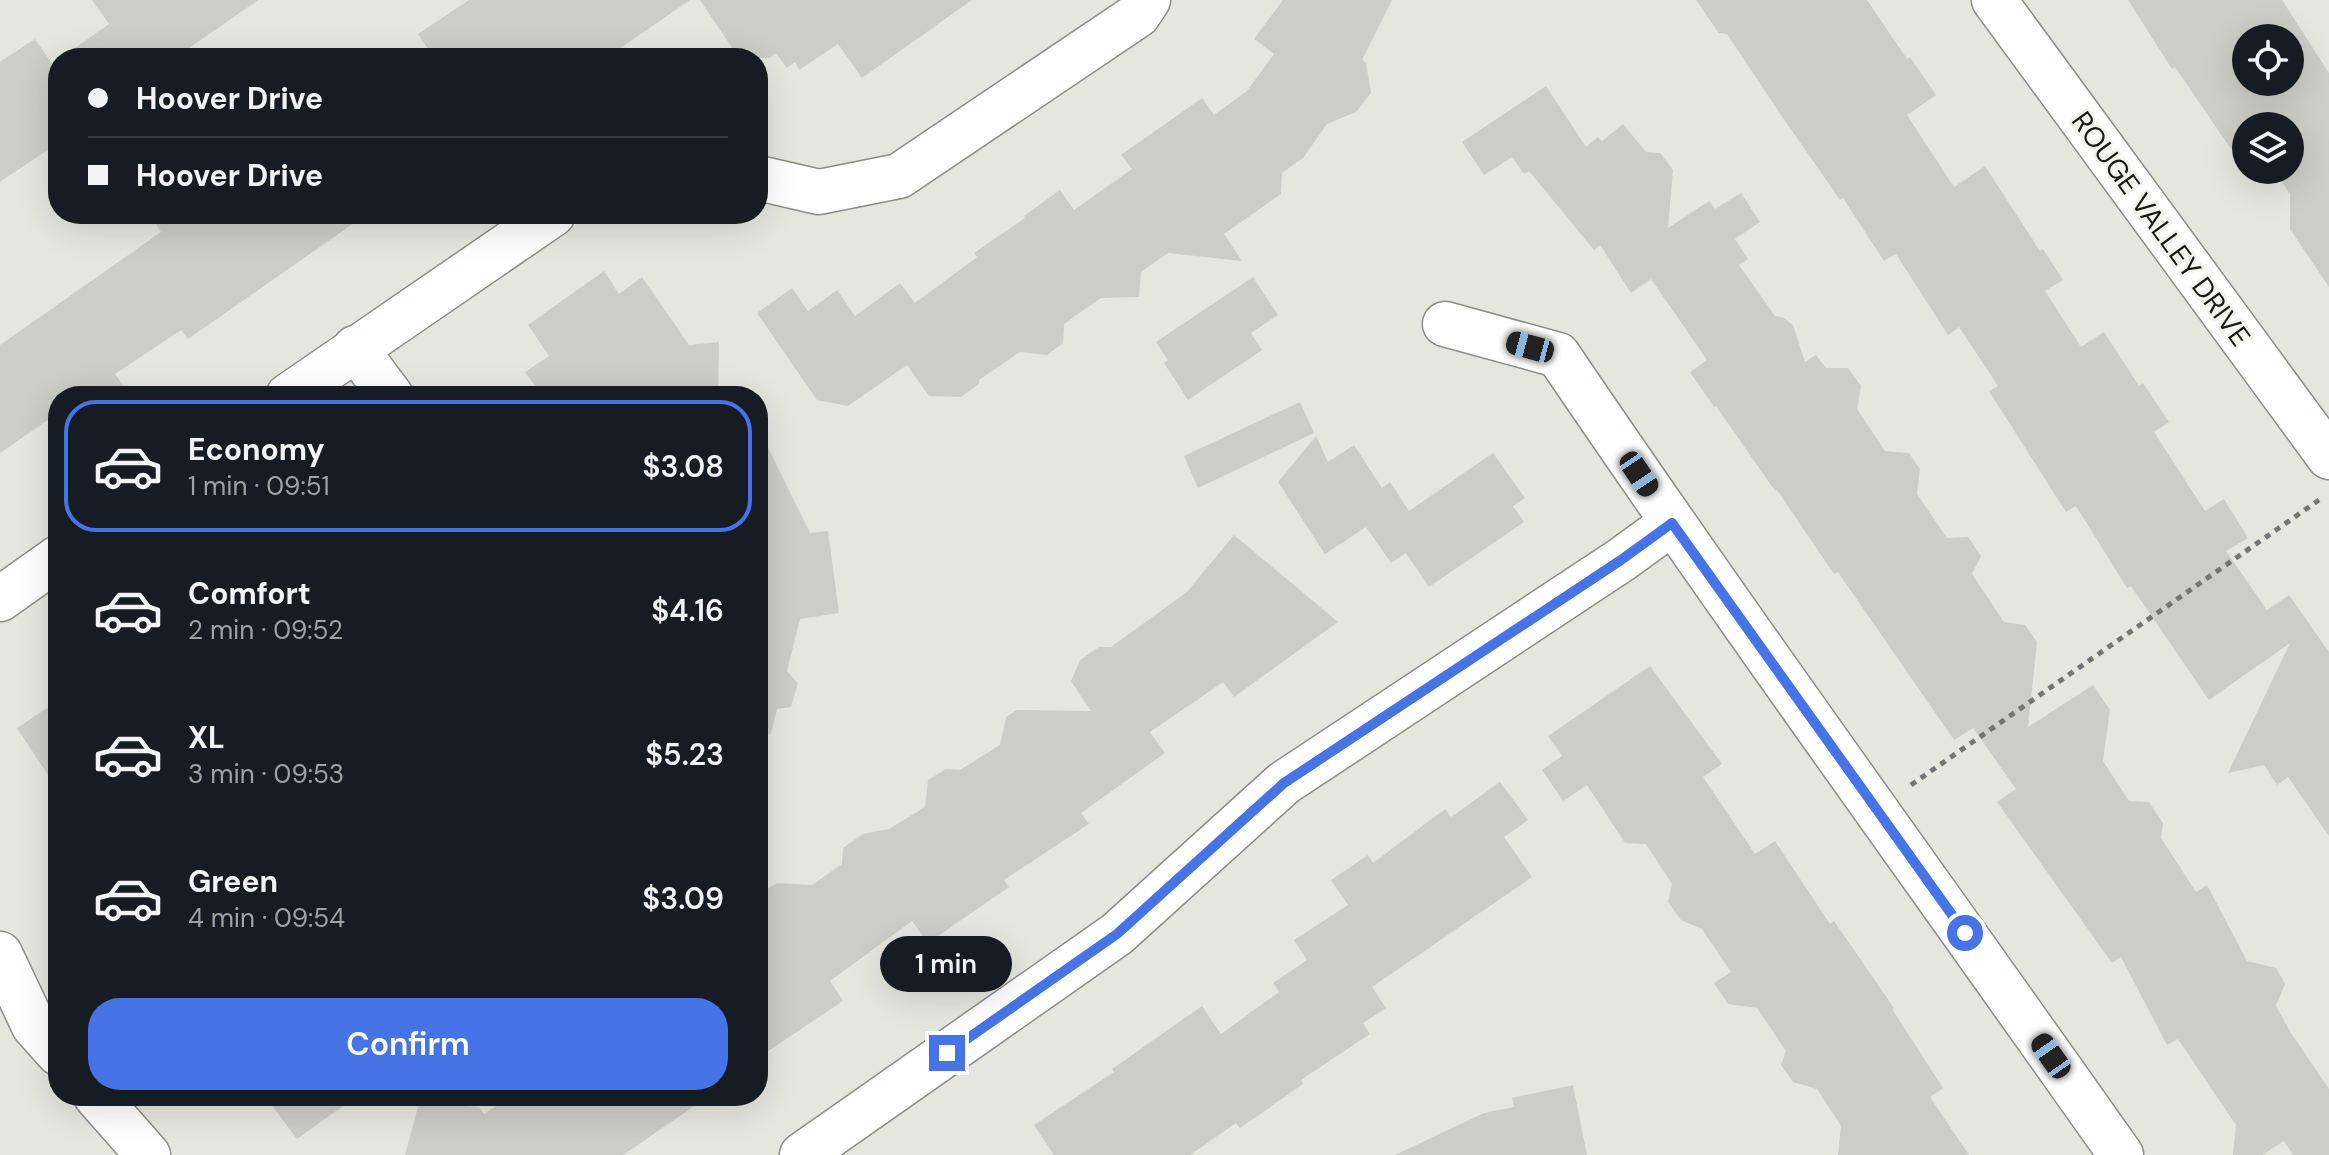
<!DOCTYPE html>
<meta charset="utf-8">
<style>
:root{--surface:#171b24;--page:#20242c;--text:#f1f3f6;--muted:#9ea1a6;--line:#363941;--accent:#4674e6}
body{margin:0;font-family:"DM Sans",sans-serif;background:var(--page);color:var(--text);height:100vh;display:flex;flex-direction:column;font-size:30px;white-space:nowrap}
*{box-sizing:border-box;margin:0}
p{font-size:26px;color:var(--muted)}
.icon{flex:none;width:44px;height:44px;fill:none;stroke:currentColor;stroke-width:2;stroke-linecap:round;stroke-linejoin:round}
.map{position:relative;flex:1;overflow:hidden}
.details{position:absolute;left:48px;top:386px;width:720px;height:720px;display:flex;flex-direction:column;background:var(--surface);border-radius:32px;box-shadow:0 8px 32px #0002}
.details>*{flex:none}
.hud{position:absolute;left:48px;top:48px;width:720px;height:176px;border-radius:32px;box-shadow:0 8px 32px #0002;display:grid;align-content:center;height:176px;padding:0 40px;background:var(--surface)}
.controls{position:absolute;left:2232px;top:24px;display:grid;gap:16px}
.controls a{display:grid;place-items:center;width:72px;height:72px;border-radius:50%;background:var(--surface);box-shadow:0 8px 32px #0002;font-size:40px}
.end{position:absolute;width:36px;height:36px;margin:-18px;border:10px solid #4674e6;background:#fff;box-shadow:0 0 0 4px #fff}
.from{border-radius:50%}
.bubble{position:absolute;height:56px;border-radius:28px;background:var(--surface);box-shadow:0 8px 32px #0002;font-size:26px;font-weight:600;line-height:56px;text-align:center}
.car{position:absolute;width:24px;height:48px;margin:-24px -12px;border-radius:10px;box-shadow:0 0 6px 2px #0007;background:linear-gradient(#222 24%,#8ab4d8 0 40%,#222 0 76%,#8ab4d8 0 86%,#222 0)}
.hud b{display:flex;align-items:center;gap:28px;height:76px;font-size:30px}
.hud b+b{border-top:2px solid var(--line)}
.hud i{width:20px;height:20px;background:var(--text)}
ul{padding:14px 0 0;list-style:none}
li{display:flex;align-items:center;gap:24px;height:132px;margin:0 16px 12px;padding:0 24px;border:4px solid transparent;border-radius:32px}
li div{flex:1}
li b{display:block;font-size:30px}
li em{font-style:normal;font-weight:600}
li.on{border-color:var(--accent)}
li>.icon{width:72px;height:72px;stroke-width:1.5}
.cta{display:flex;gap:16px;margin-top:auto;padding:16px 40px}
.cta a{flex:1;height:92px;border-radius:32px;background:var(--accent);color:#fff;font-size:32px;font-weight:600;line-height:92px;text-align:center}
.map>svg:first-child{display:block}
</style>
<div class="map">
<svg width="2329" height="1155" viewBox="0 0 2329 1155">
<rect width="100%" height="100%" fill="#e5e7df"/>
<g fill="#cbcdc6" fill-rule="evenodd">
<polygon points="92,0 258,0 175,58 61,58 109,24"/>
<polygon points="469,0 690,0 606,58 434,58 418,34"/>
<polygon points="700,0 972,0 862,78 838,44 799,70 795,62 787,68 776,53 769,58 739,58"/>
<polygon points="1283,0 1392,0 1362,60 1366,63 1371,93 1356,112 1327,124 1303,158 1282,173 1281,194 1224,234 1242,261 1168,253 1141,272 1139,297 1101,298 1064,324 1063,343 1047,355 1020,352 979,380 979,384 961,397 929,396 907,365 848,406 817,400 757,313 792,288 808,311 837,290 855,316 900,283 915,303 977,257 974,253 1025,218 1024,216 1060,190 1074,210 1132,169 1121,155 1202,98 1214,115 1247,91 1274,54 1254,39"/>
<polygon points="1696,0 1867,0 1907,59 1910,57 1936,95 1907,115 1954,187 1985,166 2040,251 2043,249 2063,280 2045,291 2081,347 2104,332 2139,386 2143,383 2169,422 2154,432 2205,511 2224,499 2248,538 2226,551 2267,610 2289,595 2329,652 2329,836 2288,777 2277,785 2264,765 2228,773 2290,643 2209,700 2131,586 2127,588 2076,506 2066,512 1989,391 1998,386 1959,327 1948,335 1896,254 1884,261 1843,198 1840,200 1781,115 1727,34 1719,33"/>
<path d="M2128 0H2282L2329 73V287L2290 229V194L2274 170H2290V126H2246V140L2231 149 2175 67 2172 69ZM2246 38H2290V82H2246Z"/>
<polygon points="35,39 58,72 58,143 0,182 0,62"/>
<polygon points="1546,86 1586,147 1598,137 1602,141 1623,124 1646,152 1660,153 1673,170 1668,228 1709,201 1715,209 1741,193 1760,222 1735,239 1748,259 1739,265 1775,316 1784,318 1793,325 1805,362 1816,355 1826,368 1848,368 1861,386 1857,409 1885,451 1909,453 1920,469 1917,494 1947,538 1968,537 1981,556 1972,574 2004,622 2025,625 2037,642 2028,727 2093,685 2110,710 2103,761 2129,801 2149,802 2163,823 2161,838 2196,892 2207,885 2247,961 2276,968 2285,984 2276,1006 2291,1033 2329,1089 2329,1155 2293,1155 2284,1141 2262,1155 2233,1155 2236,1125 2178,1039 2167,1045 2121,957 2112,963 1997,802 2016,789 1973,728 1954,740 1838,572 1834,574 1777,490 1775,491 1716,406 1714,407 1690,372 1707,360 1651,279 1631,293 1600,245 1594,250 1529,171 1524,174 1512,157 1484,175 1462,142"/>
<polygon points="149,214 367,214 188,339 181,330 115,374 131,396 58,396 58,413 0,453 0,345 161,232"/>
<polygon points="604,271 619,294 642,277 689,345 719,342 718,396 542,396 525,372 549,356 528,325"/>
<polygon points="1253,277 1278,315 1251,333 1262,350 1188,400 1164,363 1168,360 1156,342"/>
<polygon points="1300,402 1314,433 1198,488 1184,456"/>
<polygon points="758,427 810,533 828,531 839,613 800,619 787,671 798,683 791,707 777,709 771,734 758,732"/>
<polygon points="1316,436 1328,462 1354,445 1382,488 1390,482 1409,511 1493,453 1525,498 1513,506 1524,522 1429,587 1406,553 1391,563 1366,527 1325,554 1278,482"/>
<polygon points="1234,535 1338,622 1234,697 1223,682 1150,732 1165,753 1081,813 1089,824 1004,880 1009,887 928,943 912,921 830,981 843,1001 758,1058 758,916 762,892 777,883 812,885 842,864 843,848 863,834 889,829 925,807 928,780 946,769 960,770 1000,745 1006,717 1017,710 1091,711 1071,681 1080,660 1099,647 1111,647 1187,592"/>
<polygon points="1650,666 1722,764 1703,777 1755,854 1775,841 1830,924 1834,921 1894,1008 1892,1009 1943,1088 1930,1097 1969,1155 1838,1155 1841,1126 1817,1089 1793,1082 1781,1065 1786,1051 1757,1008 1728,1004 1714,983 1731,972 1702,929 1681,920 1668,902 1672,884 1646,844 1625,843 1587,785 1563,801 1542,770 1562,756 1548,736"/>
<polygon points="58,701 58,790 17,728"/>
<polygon points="1500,782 1528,820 1504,837 1532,877 1372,987 1386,1008 1363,1023 1370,1034 1301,1080 1303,1084 1240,1128 1236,1123 1190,1155 1054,1155 1034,1125 1114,1072 1112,1069 1202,1006 1221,1034 1279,992 1273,983 1307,960 1294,940 1348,905 1331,880 1368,855 1373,863 1445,809 1451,817"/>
<polygon points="1573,1085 1587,1155 1395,1155 1484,1113 1514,1107 1512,1098"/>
<polygon points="265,1096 357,1096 297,1139"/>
<polygon points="510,1096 709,1096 623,1155 405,1155 419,1103 479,1107 484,1114"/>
</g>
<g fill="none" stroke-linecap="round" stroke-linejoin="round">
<g stroke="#8b8d86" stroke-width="47">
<g id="minor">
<polyline points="1994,0 2329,457"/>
<polyline points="758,178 819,192 899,176 1138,15 1148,0"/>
<path d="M1445 324 1558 355C1741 625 1933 888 2121 1155"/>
<polyline points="355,348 391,396"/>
<polyline points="288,396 553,214"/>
<polyline points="0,599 58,558"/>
<polyline points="0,954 34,1026 58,1053"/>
<polyline points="96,1096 148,1155"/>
<polyline points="802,1155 1117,934 1284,783 1621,560 1672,523"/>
</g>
</g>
<polyline stroke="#757671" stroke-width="5" stroke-dasharray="6 6" stroke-linecap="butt" points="1911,785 2319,500"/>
<use href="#minor" stroke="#fff" stroke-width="44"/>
</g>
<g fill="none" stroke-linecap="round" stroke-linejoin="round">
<polyline stroke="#4674e6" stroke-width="10" points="947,1053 1117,934 1284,783 1621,560 1672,523 1965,933"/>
</g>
<g text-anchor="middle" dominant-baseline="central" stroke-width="6" stroke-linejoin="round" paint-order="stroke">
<g font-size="28" fill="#171815" stroke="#f2f4ed">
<text transform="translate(2161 229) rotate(54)">ROUGE VALLEY DRIVE</text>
</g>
</g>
</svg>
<div class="controls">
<a><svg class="icon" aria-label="locate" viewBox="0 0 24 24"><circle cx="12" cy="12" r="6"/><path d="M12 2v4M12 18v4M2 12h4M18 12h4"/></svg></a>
<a><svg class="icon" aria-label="layers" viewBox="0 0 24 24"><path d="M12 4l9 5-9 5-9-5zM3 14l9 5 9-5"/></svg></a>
</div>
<i class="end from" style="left:1965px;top:933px"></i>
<i class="end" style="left:947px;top:1053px"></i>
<div class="bubble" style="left:880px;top:936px;width:132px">1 min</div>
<i class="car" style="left:1530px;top:347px;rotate:285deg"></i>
<i class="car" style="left:1639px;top:474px;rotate:146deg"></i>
<i class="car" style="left:2051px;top:1056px;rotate:325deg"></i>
<div class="hud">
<b><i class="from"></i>Hoover Drive</b>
<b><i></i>Hoover Drive</b>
</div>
<section class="details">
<ul>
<li class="on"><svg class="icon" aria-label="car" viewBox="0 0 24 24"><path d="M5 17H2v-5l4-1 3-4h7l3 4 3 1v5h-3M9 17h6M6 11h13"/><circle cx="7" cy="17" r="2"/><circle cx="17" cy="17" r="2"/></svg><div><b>Economy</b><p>1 min · 09:51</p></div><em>$3.08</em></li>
<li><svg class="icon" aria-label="car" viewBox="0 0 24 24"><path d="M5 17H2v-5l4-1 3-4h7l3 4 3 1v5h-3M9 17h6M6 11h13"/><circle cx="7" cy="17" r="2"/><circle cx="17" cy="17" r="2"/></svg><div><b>Comfort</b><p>2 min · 09:52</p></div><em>$4.16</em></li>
<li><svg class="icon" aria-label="car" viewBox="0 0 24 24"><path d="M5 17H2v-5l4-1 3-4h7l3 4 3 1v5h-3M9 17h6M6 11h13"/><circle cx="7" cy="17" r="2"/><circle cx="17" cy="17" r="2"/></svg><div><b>XL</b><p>3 min · 09:53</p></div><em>$5.23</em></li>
<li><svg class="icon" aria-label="car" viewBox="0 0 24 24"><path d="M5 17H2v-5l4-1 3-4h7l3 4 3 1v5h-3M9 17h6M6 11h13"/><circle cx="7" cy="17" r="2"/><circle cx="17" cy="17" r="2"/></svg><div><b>Green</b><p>4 min · 09:54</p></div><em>$3.09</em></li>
</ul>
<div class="cta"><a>Confirm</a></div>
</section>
</div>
